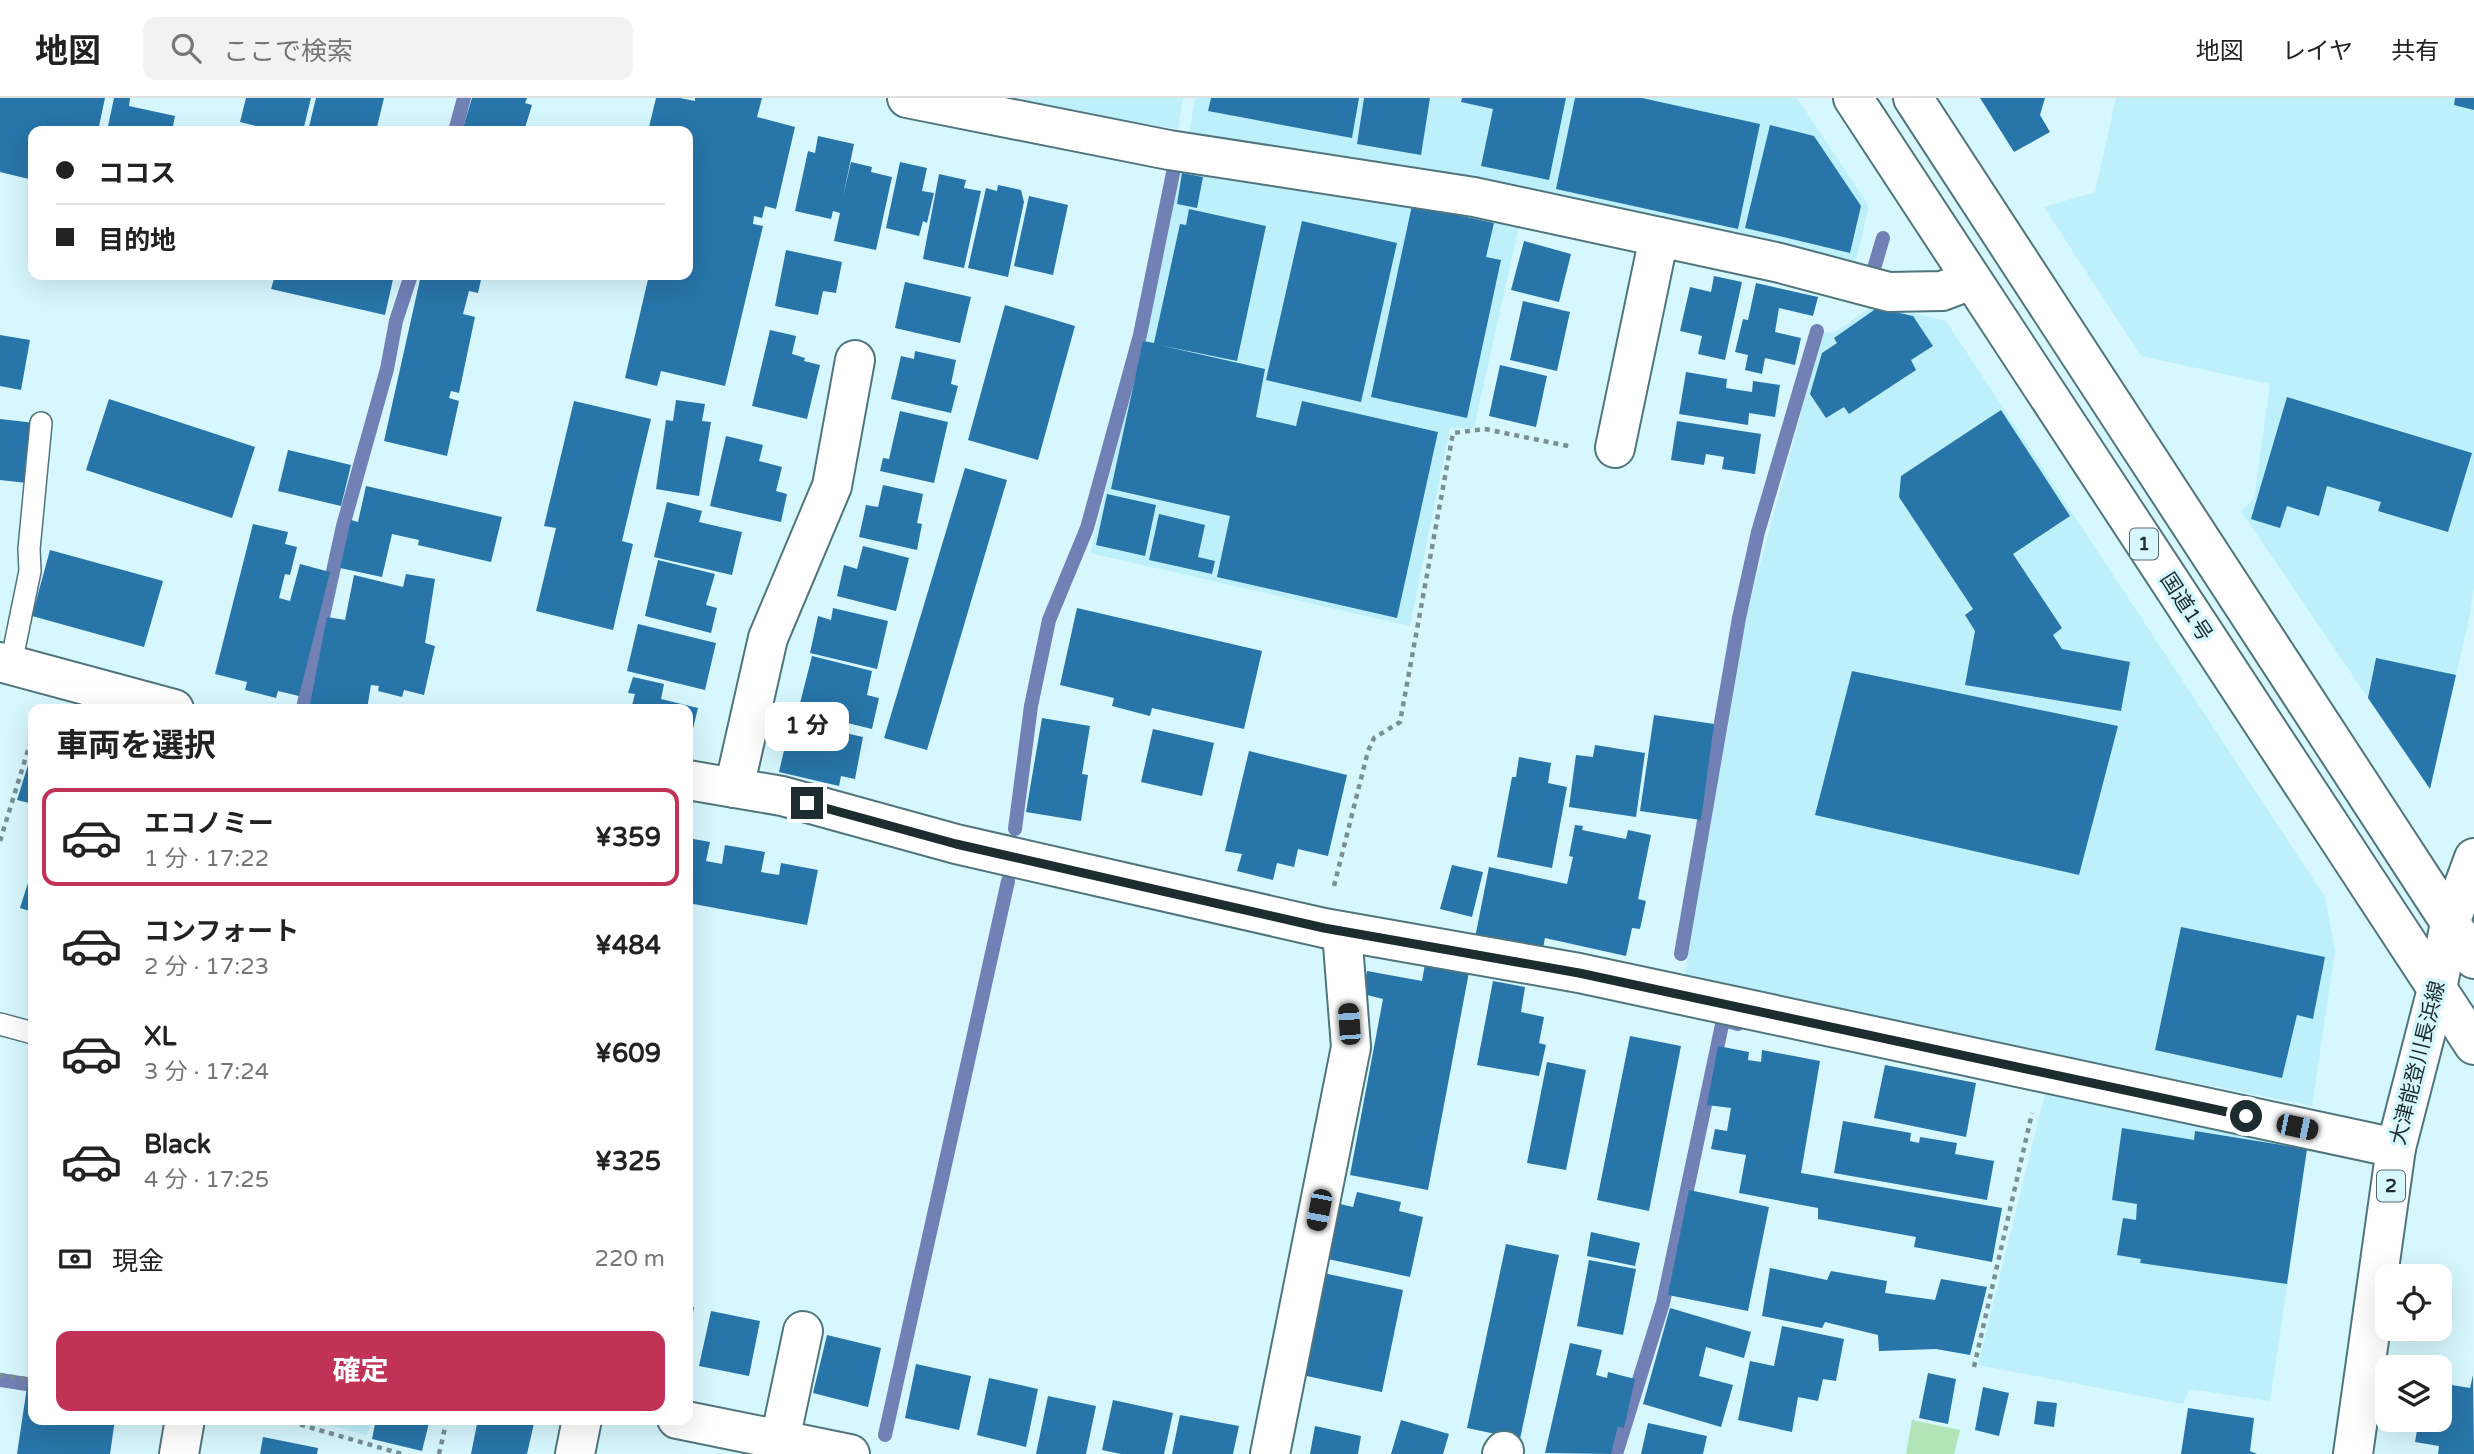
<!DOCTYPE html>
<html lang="ja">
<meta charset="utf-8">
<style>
:root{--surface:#fff;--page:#f2f2f2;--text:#222;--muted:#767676;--line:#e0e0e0;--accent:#c13257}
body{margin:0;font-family:"Varela Round","Noto Sans JP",sans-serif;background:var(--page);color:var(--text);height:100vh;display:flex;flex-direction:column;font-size:26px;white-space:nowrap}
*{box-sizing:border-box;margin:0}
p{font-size:23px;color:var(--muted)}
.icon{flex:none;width:38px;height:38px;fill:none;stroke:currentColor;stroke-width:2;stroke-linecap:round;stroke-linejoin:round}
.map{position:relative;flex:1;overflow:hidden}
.sheet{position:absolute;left:28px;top:606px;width:665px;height:721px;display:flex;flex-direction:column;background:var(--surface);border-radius:14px;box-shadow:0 7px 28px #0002}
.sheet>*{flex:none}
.guide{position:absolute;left:28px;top:28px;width:665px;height:154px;border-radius:14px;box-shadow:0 7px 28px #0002;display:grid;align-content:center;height:154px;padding:0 28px;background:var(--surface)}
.controls{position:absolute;left:2375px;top:1166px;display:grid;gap:14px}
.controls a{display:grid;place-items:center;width:77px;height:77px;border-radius:14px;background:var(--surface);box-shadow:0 7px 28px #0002;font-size:35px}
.end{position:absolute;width:32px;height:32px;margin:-16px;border:9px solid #1c2c2f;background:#fff;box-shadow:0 0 0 4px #fff}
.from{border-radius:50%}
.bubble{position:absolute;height:49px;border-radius:14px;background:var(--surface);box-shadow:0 7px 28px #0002;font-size:23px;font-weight:700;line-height:49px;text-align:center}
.car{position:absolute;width:21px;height:42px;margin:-21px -10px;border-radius:9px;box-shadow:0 0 5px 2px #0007;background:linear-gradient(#222 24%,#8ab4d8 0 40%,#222 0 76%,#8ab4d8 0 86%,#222 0)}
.guide b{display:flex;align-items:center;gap:24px;height:66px;font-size:26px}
.guide b+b{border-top:2px solid var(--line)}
.guide i{width:18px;height:18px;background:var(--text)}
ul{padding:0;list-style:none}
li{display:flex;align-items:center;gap:21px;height:98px;margin:0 14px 10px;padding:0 14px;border:4px solid transparent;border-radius:14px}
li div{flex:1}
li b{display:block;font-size:26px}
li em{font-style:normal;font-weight:700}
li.on{border-color:var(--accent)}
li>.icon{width:63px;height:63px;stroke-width:1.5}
h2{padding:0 28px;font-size:32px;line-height:84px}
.pay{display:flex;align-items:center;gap:18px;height:77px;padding:0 28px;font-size:26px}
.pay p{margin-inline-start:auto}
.button{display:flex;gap:14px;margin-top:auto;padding:14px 28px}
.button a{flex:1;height:80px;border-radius:14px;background:var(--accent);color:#fff;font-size:28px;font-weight:700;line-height:80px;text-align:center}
header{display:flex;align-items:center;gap:42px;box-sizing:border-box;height:98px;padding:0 35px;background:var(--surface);border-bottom:2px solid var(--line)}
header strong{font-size:33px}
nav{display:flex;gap:38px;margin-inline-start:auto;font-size:24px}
.search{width:490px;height:63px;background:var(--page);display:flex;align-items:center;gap:18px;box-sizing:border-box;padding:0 24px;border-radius:14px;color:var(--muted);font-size:26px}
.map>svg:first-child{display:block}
</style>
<header>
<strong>地図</strong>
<div class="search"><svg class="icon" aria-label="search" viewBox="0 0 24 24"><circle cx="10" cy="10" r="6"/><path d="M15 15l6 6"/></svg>ここで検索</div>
<nav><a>地図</a><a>レイヤ</a><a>共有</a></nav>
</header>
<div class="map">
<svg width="2474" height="1356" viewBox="0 0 2474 1356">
<rect width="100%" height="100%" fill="#d7f7fe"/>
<g fill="#bdf0fa">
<polygon points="1023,0 1183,0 1178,31 1022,7"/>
<polygon points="1195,0 1797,0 1869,108 1856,163 1552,97 1353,59 1189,36"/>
<polygon points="2116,0 2474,0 2474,489 2470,517 2430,691 2241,413 2254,401 2270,286 2141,258 2044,109 2095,94"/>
<polygon points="1181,68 1520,124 1474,330 1450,330 1410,528 1090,455 1156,194"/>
<polygon points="1875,206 1946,223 2325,799 2335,853 2312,1008 1684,883 1740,540 1806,297 1824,234 1834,235"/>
<polygon points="2046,991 2308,1046 2270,1303 2189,1291 2183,1306 1978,1267"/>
<polygon points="307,1321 371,1321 367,1337"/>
</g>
<polygon fill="#b1e4b7" points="1912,1322 1960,1332 1954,1356 1906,1356"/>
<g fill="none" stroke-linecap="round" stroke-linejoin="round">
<g stroke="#7181b6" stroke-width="14">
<polyline points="455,33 464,0"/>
<polyline points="1875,167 1883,140"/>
<polyline points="303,610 343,428 387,271 396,223 411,177"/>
<polyline points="1015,731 1031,608 1049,522 1087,430 1140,237 1174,70"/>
<polyline points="1681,856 1739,520 1758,434 1817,233"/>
<polyline points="0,1282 33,1287"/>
<polyline points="885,1337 1008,783"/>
<polyline points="1616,1356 1663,1205 1723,922 1738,926"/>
</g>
</g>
<g fill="#2875a9">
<polygon points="0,0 105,0 98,33 33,33 33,82 0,74"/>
<polygon points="114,0 130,0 129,8 175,18 172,33 107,33"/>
<polygon points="246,0 311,0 303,33 276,33 240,24"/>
<polygon points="316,0 384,0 376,33 308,33"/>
<polygon points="472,0 527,0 525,5 532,7 524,33 462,33"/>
<polygon points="656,0 680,0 695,3 695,0 762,0 757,19 795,29 776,111 765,108 762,120 754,118 753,126 763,128 725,288 661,273 657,288 625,280 649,177 688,177 688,33 648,33"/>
<polygon points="1211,0 1359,0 1352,40 1208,13"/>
<polygon points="1364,0 1430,0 1421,57 1357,46"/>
<polygon points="1462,0 1566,0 1549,82 1481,68 1493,11 1461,4"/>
<polygon points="1575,0 1642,0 1760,26 1738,131 1556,91"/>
<polygon points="1980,0 2045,0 2040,17 2050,34 2014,54"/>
<polygon points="2455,0 2474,0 2474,12 2454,7"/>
<polygon points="1770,27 1814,38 1861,108 1850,155 1745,130"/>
<polygon points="818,38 854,46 843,99 851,64 872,69 871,74 892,79 876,152 834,143 840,115 833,113 831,121 795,113 808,53 815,55"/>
<polygon points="900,64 927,70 922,93 934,95 927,125 923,123 919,138 886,130"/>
<polygon points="1182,75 1203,79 1197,110 1177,106"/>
<polygon points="939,76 966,82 964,90 981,93 964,170 923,161"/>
<polygon points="998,87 1021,92 1024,104 1008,179 968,170 986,90 997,93"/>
<polygon points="1029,98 1068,107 1053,177 1014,168"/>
<polygon points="1412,107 1494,125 1486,159 1501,162 1467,320 1371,299"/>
<polygon points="1189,111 1266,128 1237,263 1159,247 1265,271 1256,319 1296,328 1302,303 1438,334 1397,520 1217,479 1230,418 1111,391 1143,243 1154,245 1180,126 1186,127"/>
<polygon points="1302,123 1397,145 1361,304 1266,282"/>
<polygon points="1524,143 1571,156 1559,204 1511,192"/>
<polygon points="786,152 842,164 836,195 823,193 818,217 775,208"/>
<polygon points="275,177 394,177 385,217 271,191"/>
<polygon points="421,177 482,177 478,195 469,193 463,216 475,219 459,295 451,293 449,300 459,303 447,358 384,343"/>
<polygon points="1714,178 1742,184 1725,262 1698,256 1702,238 1680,233 1690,189 1711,194"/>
<polygon points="905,184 971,199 960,245 895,230"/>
<polygon points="1756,185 1818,199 1813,218 1779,210 1775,234 1801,240 1795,267 1765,260 1762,276 1745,272 1748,257 1735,254 1743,221 1748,222"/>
<polygon points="1523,203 1570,214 1557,273 1510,262"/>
<polygon points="1005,207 1075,228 1038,362 968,342"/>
<polygon points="1877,210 1913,218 1933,248 1911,262 1916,272 1849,316 1844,309 1826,320 1810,296 1822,255 1837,245 1834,240"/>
<polygon points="770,232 796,238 792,256 805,260 804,263 820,267 807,321 752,308"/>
<polygon points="0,237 30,242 21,292 0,288"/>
<polygon points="915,253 956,262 951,286 958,288 951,315 891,301 901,258 914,261"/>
<polygon points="1500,267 1547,278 1536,329 1489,318"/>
<polygon points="1686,274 1727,281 1726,290 1752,294 1753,283 1780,287 1775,319 1749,315 1748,327 1679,316"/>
<polygon points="2287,299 2472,355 2448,434 2378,413 2381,404 2327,388 2319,418 2287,408 2280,430 2251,421"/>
<polygon points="109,301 255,349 232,420 86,372"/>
<polygon points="676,302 705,306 702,323 711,324 699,398 656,391 666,322 673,323"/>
<polygon points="574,303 651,321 622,443 633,446 613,532 536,513 556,430 544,428"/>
<polygon points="2001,312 2070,418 2013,456 2062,530 2053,537 2062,551 2130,564 2121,613 1965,587 1975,533 1965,517 1973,511 1899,399 1901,378"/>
<polygon points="900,313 948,324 934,385 880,373 883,360 889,361"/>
<polygon points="0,321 35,325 27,385 0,382"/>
<polygon points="1677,323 1761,336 1755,376 1722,371 1724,359 1706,356 1704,367 1671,362"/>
<polygon points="726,338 763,347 759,363 782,369 776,393 787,396 781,424 710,408"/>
<polygon points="288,352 351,367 341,408 278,393"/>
<polygon points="965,370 1007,382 927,652 884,640"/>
<polygon points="883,387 923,396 917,425 922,426 917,452 859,439 866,407 878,409"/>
<polygon points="366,388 502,419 491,464 418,447 419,442 392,436 382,479 340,470 351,422 358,424"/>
<polygon points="1107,396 1156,407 1145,458 1096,447"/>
<polygon points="667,404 702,413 699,424 742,434 732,477 654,459"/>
<polygon points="1159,416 1205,427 1198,459 1215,463 1212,476 1149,462"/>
<polygon points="253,426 288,434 285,446 297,449 290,477 285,476 279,500 290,503 300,466 330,474 299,598 278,593 276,600 245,592 247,584 215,576"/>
<polygon points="863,448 909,460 896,513 837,498 844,467 857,471"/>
<polygon points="50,452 163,483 144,549 32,518"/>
<polygon points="658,462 715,476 706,507 717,510 711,535 645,518"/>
<polygon points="406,476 435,481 425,545 435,548 424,597 404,592 402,599 378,593 379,588 371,587 367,611 309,611 327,519 345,522 354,477 403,489"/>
<polygon points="833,510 888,523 877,571 810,555 818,518 831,522"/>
<polygon points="1077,510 1262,553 1244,631 1152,610 1150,618 1112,608 1114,600 1060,587"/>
<polygon points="638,526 716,545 705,592 627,573"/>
<polygon points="812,558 872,573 867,597 879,600 872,631 798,613"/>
<polygon points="2376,560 2456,577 2430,691 2368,600"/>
<polygon points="1852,573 2118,628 2079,777 1815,717"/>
<polygon points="633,579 664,586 661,601 698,610 689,647 688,611 631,611 635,596 628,595"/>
<polygon points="1654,617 1714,626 1701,722 1640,713"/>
<polygon points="792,618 824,626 820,641 829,643 832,632 863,639 855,681 841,678 839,688 779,674"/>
<polygon points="1042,620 1090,628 1082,676 1088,677 1081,723 1026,714"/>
<polygon points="1153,631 1214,645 1202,698 1141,684"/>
<polygon points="1595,647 1645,655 1636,719 1569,709 1576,657 1593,659"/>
<polygon points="33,651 33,706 17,702"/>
<polygon points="1249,653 1347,677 1328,758 1298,751 1294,769 1277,765 1273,782 1237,773 1242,756 1225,753"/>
<polygon points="1519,659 1551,665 1548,685 1567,689 1552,770 1497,759 1512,679 1516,679"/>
<polygon points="1575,727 1583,728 1582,732 1626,741 1628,732 1651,737 1638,801 1646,803 1640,831 1632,830 1626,858 1545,840 1542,855 1475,840 1489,769 1567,786 1573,759 1569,758"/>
<polygon points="688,740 710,744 706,763 722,766 725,747 765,754 761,774 779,777 781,765 818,772 807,827 688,805"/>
<polygon points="1452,767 1483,774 1472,819 1440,811"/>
<polygon points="33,769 33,814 20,810"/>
<polygon points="2181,829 2325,859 2313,921 2297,917 2282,980 2155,952"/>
<polygon points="1425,866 1469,874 1428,1092 1350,1077 1383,901 1363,896 1367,873 1422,883"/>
<polygon points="1493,883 1525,889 1521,914 1544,919 1539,945 1546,947 1539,978 1477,967"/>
<polygon points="1630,938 1681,948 1649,1113 1597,1102"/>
<polygon points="1718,948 1749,954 1748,962 1761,964 1762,952 1820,963 1801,1075 2002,1110 1992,1164 1914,1149 1916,1139 1818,1121 1818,1110 1739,1095 1746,1057 1711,1051 1715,1031 1727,1033 1731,1010 1707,1007"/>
<polygon points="1547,964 1586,972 1566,1072 1527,1065"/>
<polygon points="1885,967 1976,985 1966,1039 1874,1020"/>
<polygon points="1843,1023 1911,1035 1910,1043 1919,1045 1920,1039 1957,1045 1955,1056 1994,1063 1987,1102 1834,1075"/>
<polygon points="2122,1030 2194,1042 2195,1033 2307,1051 2287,1186 2140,1165 2141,1161 2117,1157 2123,1120 2136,1122 2137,1106 2112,1102"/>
<polygon points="1689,1092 1769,1109 1748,1213 1668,1197"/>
<polygon points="1357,1094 1401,1104 1399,1113 1423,1119 1410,1179 1328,1161 1340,1106 1353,1109"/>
<polygon points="1591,1134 1640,1145 1635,1168 1587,1158"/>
<polygon points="1506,1146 1559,1157 1520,1341 1467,1330"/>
<polygon points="1589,1162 1636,1171 1623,1237 1577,1228"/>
<polygon points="1770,1170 1827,1182 1831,1173 1887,1183 1885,1195 1935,1202 1941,1181 1987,1189 1970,1257 1936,1251 1879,1253 1878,1237 1825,1224 1822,1230 1762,1218"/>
<polygon points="1323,1175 1403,1192 1382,1294 1302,1277"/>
<polygon points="688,1208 694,1209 689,1238 688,1238"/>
<polygon points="1670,1210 1751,1234 1744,1260 1706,1249 1699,1278 1733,1287 1721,1329 1643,1306"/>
<polygon points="711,1213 760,1223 749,1278 699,1268"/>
<polygon points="1782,1228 1844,1241 1836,1283 1823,1281 1818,1303 1798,1299 1792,1334 1738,1322 1750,1263 1774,1268"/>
<polygon points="827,1237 881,1250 868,1309 813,1295"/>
<polygon points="1570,1245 1602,1252 1596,1277 1607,1280 1608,1274 1635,1281 1624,1330 1618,1328 1611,1356 1545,1355"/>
<polygon points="916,1266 971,1278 959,1332 905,1320"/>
<polygon points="1928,1275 1956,1281 1948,1326 1919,1320"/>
<polygon points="2473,1277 2474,1356 2438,1356 2439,1348 2415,1344 2419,1321 2440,1321 2440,1285 2470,1290"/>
<polygon points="989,1280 1038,1291 1026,1349 977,1337"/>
<polygon points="27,1289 33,1290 33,1321 115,1321 110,1356 17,1356"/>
<polygon points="1983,1289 2009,1295 1999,1338 1975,1332"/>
<polygon points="1048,1298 1096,1308 1086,1356 1036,1356"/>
<polygon points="1113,1302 1173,1315 1164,1356 1121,1356 1102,1352"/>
<polygon points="2037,1303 2057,1305 2054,1329 2034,1326"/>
<polygon points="2188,1310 2254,1320 2250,1353 2257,1356 2181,1356"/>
<polygon points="1180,1317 1239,1328 1233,1356 1172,1356"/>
<polygon points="376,1321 430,1321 422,1353 372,1341"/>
<polygon points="478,1321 535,1321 527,1356 471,1356"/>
<polygon points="1401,1322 1449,1336 1443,1356 1391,1356"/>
<polygon points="1648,1325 1707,1338 1703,1356 1641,1356"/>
<polygon points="1315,1328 1361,1338 1358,1356 1310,1356"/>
<polygon points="263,1339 318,1350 317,1356 260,1356"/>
</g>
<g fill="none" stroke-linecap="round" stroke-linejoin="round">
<g stroke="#50757c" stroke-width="24">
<g id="lane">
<polyline points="11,566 30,473 29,451 41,325"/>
<polyline points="0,926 33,935"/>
</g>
</g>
<g stroke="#50757c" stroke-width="42">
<g id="street">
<polyline points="907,0 1169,52 1474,99 1780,165 1889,194 1942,193 1971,182"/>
<polyline points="1615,350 1659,139"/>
<polyline points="0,564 174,611"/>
<polyline points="688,682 782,698 956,746 1324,830 1579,875 2396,1050"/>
<polyline points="734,690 768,540 832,388 855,262"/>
<polyline points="677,1321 850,1356"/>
<polyline points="780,1342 803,1233"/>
<polyline points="575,1356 582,1321"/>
<polyline points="1270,1356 1351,949 1342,834"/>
<polyline points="1502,1356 1504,1353"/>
</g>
</g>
<g stroke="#50757c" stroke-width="42">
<g id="secondary">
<polyline points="2450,825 2474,760"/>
<polyline points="179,1356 185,1321"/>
</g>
</g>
<g stroke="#50757c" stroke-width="42">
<polyline id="primary" points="2353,1356 2396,1050 2437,891 2450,825"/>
</g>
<g stroke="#50757c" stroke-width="42">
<g id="highway">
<polyline points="1853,0 2474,947"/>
<polyline points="1913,0 2474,861"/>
</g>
</g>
<g stroke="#788f94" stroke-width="4.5" stroke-dasharray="5 5" stroke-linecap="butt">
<polyline points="0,743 33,636"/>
<polyline points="1334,788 1368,653 1374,640 1400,624 1453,335 1485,331 1573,349"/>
<polyline points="1974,1269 2032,1015"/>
<polyline points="0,1277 33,1282"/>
<polyline points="281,1321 402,1356"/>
<polyline points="439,1356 447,1321"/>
</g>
<use href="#lane" stroke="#fff" stroke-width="21"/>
<use href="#street" stroke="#fff" stroke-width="38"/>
<use href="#secondary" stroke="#fff" stroke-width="38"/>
<use href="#primary" stroke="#fff" stroke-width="38"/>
<use href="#highway" stroke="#fff" stroke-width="38"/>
</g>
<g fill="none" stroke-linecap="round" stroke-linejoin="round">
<polyline stroke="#1c2c2f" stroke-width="9" points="807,705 956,746 1324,830 1579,875 2246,1018"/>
</g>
<g text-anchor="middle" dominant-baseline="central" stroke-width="7" stroke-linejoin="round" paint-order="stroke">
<g fill="#d7f7fe" stroke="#54696d" stroke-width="2">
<rect x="2130" y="430.5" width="28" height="31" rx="5"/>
<rect x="2377" y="1072.5" width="28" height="31" rx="5"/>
</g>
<g font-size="19" font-weight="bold" fill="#1c2c2f">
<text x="2144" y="446">1</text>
<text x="2391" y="1088">2</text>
</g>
<g font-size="21" fill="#1c2c2f" stroke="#d7f7fe">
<text transform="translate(2186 509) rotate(57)">国道1号</text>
<text transform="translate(2418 965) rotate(-76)">大津能登川長浜線</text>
</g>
</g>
</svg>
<div class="controls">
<a><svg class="icon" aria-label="locate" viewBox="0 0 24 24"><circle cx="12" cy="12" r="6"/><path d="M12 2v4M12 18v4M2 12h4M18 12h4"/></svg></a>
<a><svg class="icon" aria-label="layers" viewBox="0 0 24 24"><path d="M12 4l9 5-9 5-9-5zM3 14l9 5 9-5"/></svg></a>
</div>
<i class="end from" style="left:2246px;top:1018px"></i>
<i class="end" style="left:807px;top:705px"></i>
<div class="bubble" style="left:765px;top:604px;width:84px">1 分</div>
<i class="car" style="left:1349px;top:926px;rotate:356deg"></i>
<i class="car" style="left:2297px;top:1029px;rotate:102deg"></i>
<i class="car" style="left:1319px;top:1112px;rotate:191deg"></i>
<div class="guide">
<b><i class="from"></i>ココス</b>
<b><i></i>目的地</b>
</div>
<section class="sheet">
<h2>車両を選択</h2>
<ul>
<li class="on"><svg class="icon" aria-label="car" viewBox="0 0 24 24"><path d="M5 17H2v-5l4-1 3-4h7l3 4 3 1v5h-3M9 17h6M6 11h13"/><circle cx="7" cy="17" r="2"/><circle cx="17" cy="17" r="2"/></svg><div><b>エコノミー</b><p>1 分 · 17:22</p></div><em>¥359</em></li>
<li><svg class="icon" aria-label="car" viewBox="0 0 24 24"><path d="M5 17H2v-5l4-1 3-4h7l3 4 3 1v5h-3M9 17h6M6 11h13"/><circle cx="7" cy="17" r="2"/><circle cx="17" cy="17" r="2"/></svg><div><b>コンフォート</b><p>2 分 · 17:23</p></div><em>¥484</em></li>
<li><svg class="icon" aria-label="car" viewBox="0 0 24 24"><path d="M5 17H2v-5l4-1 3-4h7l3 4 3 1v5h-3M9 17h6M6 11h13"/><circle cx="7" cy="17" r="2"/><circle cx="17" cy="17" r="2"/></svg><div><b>XL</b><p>3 分 · 17:24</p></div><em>¥609</em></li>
<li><svg class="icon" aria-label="car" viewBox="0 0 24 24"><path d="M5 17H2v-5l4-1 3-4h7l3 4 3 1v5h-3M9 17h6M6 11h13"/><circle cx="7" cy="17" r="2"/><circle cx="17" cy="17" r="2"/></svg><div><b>Black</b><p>4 分 · 17:25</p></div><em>¥325</em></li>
</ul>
<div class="pay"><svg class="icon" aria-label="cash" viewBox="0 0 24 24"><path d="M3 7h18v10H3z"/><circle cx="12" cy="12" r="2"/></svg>現金<p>220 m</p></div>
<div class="button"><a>確定</a></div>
</section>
</div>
